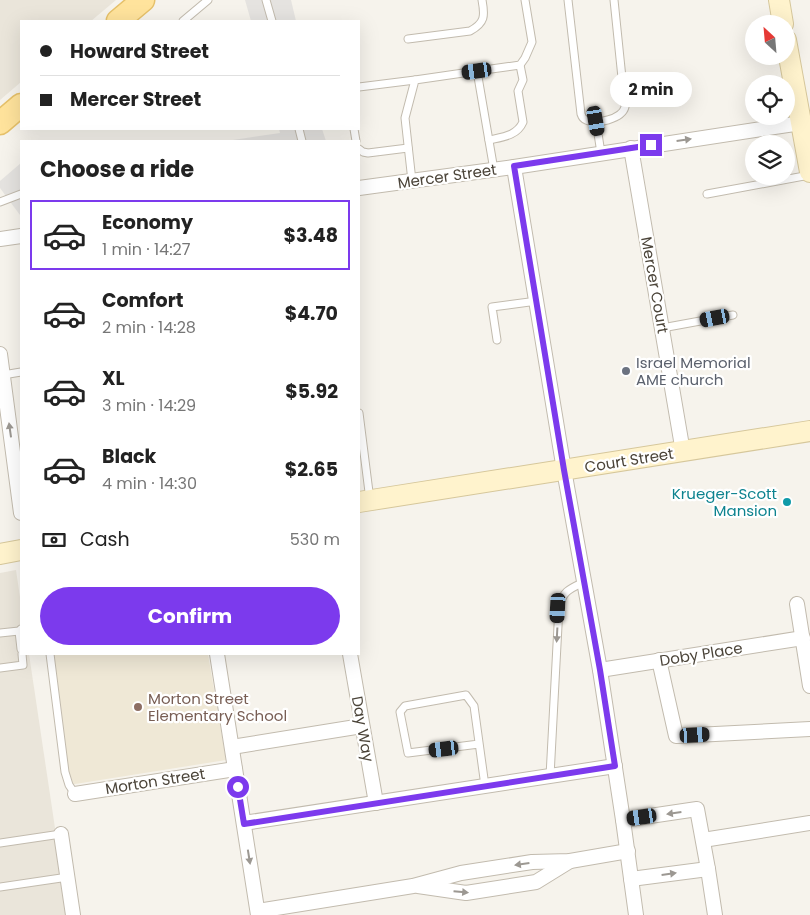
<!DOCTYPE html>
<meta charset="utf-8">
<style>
:root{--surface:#fff;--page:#f6f6f6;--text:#222;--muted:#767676;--line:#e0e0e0;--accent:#7c3aed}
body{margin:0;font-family:Poppins,sans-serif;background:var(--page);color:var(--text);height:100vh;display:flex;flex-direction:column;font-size:19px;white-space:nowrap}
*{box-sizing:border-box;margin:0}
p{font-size:16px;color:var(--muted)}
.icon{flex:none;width:28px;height:28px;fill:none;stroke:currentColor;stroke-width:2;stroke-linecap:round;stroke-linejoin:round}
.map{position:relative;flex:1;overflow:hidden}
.details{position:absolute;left:20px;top:140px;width:340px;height:515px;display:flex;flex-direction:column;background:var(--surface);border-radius:0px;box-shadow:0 5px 20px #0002}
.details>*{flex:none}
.guide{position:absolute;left:20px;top:20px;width:340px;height:110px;border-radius:0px;box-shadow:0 5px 20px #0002;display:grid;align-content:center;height:110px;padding:0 20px;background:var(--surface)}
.needle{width:32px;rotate:334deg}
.tools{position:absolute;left:745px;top:15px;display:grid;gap:10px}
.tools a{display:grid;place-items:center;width:50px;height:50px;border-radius:50%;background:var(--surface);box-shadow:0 5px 20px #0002;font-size:25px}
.end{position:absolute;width:22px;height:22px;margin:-11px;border:6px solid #7c3aed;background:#fff;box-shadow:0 0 0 2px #fff}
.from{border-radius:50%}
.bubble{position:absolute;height:35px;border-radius:18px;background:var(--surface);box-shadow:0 5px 20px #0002;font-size:16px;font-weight:700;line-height:35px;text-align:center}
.car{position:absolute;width:15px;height:30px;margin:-15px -8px;border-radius:6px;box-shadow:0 0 4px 1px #0007;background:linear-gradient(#222 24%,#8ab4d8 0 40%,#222 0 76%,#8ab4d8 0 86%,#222 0)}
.guide b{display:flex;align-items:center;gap:18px;height:48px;font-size:19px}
.guide b+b{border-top:1px solid var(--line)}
.guide i{width:12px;height:12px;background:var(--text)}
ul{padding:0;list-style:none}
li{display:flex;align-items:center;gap:15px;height:70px;margin:0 10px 8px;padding:0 10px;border:2px solid transparent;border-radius:0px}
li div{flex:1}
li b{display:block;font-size:19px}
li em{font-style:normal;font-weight:700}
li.on{border-color:var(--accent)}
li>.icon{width:45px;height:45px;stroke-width:1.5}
h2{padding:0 20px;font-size:22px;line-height:60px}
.pay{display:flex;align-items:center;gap:12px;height:55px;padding:0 20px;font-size:19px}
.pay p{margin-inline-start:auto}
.cta{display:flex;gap:10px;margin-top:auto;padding:10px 20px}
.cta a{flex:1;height:58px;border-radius:30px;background:var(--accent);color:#fff;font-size:20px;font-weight:700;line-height:58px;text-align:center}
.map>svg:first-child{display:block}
</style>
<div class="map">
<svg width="810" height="915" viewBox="0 0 810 915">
<rect width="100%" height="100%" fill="#f6f3ec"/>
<g fill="#eae5da">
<polygon points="0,0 116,0 91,21 21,21 21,82 0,100"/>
<polygon points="16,570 21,604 21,654 29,654 68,915 0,915 0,573"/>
</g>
<polygon fill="#efe8d6" points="53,654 208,654 226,760 69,785"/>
<g fill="#e5e3e0">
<polygon points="245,0 291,0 296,21 251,21"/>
<polygon points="279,129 322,129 326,141 226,141 280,133"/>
<polygon points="21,163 21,215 20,215 0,188 0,181"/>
</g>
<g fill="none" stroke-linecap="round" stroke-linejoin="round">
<g stroke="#c2bbae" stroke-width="9">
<g id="lane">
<polyline points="266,0 272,21"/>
<path d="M568 0 581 114C582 117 583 119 586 120 596 125 622 119 625 107L614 0"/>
<polyline points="183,21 208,0"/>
<path d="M408 39 470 31C485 23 485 16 482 0"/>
<polyline points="477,71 520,65 525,58 532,42 525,0"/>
<polyline points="359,87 415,80"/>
<polyline points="596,121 601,153"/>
<polyline points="299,129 302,141"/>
<polyline points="354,129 356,141"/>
<path d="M489 140C502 137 517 136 523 122L518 91 523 80 520 65"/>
<polyline points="359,149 363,152 368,153 408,148"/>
<polyline points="412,181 405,118 415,80 477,71 494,170"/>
<polyline points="707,194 810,175"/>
<polyline points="0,202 21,194"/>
<polyline points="662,328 733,315"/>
<polyline points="497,340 492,307 537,301"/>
<polyline points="3,375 21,372"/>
<polyline points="359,413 370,500"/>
<polyline points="19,631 21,649"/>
<polyline points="0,633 19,631 21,629"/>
<polyline points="50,654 65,772 69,785 75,794"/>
<polyline points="0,668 23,665 22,654"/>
<polyline points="479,744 408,753 400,712 405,706 466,695 474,706 485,786"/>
<path d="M550 776 559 607C563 591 569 589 584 582"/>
<polyline points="0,843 61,834"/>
<polyline points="0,887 68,877"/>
</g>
</g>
<g stroke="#c2bbae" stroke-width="16">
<g id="street">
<polyline points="631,148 683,452"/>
<polyline points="514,167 564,470 600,670 623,820 636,915"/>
<polyline points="359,188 514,167 801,123"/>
<polyline points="0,239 21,236"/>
<polyline points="0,354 21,513"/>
<polyline points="797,604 810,686"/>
<polyline points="217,654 258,915"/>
<polyline points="350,654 376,803"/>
<polyline points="659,660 676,736 810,729"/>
<polyline points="600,670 803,638"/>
<polyline points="232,747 362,726"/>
<polyline points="75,794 235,769"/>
<polyline points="623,820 697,809 708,869 715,915"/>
<polyline points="244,823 615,766"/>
<polyline points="61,834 73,915"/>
<polyline points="703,840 810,823"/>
<polyline points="631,879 708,869"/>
<polyline points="418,886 466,893 536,882 570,861"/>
<polyline points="258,911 413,886 461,873 532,862 570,861 628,851"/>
</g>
</g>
<g stroke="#d6c79b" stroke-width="22">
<g id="secondary">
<polyline points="779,0 783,24"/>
<polyline points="786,40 810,172"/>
<polyline points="359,502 810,431"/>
<polyline points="0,554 21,550"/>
</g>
</g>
<g stroke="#e6c16a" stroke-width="25">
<g id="primary">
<polyline points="118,21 143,0"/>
<polyline points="0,123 21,105"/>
</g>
</g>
<use href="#lane" stroke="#fff" stroke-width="7"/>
<use href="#street" stroke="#fff" stroke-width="14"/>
<use href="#secondary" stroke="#fff3cd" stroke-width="20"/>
<use href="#primary" stroke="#ffe39c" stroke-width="22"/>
</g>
<defs><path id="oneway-solid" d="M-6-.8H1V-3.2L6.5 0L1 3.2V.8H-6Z" transform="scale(1.25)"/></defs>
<g fill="#9c9892">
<use href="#oneway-solid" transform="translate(684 140) rotate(-8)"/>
<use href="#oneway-solid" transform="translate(10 430) rotate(-98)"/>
<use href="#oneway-solid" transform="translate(557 635) rotate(93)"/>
<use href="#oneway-solid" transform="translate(674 813) rotate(172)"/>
<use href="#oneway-solid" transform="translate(249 857) rotate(81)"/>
<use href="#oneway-solid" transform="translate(522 864) rotate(172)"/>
<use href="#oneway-solid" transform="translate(669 874) rotate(-8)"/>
<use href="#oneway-solid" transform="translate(461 892) rotate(5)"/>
</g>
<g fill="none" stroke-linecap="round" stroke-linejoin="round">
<polyline stroke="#7c3aed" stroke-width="6" points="238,787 244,824 615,766 600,670 564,470 514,166 651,145"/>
</g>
<circle fill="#6b7280" stroke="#fff" stroke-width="2" cx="626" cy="371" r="5"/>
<circle fill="#0f9aa8" stroke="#fff" stroke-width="2" cx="787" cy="502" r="5"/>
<circle fill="#8d6e63" stroke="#fff" stroke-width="2" cx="138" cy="707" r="5"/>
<g text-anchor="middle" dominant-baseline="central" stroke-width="4.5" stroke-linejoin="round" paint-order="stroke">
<g font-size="15" fill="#4b4439" stroke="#fff">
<text transform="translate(447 176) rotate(-8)">Mercer Street</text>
<text transform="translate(655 285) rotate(80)">Mercer Court</text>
<text transform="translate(629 460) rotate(-9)">Court Street</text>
<text transform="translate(701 654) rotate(-9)">Doby Place</text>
<text transform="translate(363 729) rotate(80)">Day Way</text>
<text transform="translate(155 781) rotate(-9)">Morton Street</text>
</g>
<g font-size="15" fill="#5b616d" stroke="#fff" text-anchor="start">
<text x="636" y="362">Israel Memorial<tspan x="636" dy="17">AME church</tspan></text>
</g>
<g font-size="15" fill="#0d838f" stroke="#fff" text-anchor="end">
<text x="777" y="493">Krueger-Scott<tspan x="777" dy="17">Mansion</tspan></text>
</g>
<g font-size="15" fill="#785e54" stroke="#fff" text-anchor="start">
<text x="148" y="698">Morton Street<tspan x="148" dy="17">Elementary School</tspan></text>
</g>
</g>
</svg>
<div class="tools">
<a><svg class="needle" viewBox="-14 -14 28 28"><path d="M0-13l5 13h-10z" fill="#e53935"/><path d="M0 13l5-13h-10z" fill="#767676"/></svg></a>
<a><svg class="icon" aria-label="locate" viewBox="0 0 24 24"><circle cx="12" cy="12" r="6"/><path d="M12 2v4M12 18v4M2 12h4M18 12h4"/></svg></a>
<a><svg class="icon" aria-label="layers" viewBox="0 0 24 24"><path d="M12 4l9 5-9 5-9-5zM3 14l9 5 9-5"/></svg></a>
</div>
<i class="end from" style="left:238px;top:787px"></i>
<i class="end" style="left:651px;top:145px"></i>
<div class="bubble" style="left:610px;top:72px;width:82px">2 min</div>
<i class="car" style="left:477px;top:71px;rotate:262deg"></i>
<i class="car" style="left:596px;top:121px;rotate:170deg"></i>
<i class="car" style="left:715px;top:318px;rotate:259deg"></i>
<i class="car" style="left:558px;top:608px;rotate:183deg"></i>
<i class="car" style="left:695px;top:735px;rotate:87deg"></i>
<i class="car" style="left:444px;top:749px;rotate:263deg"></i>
<i class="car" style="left:642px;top:817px;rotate:262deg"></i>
<div class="guide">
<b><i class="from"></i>Howard Street</b>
<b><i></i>Mercer Street</b>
</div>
<section class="details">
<h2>Choose a ride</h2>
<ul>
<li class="on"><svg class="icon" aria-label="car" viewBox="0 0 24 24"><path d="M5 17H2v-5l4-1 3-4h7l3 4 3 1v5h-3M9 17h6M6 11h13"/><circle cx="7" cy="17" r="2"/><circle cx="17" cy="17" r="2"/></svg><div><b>Economy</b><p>1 min · 14:27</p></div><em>$3.48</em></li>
<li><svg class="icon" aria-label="car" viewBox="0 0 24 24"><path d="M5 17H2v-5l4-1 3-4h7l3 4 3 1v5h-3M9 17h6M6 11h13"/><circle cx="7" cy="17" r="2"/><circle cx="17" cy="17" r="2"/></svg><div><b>Comfort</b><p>2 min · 14:28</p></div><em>$4.70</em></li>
<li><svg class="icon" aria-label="car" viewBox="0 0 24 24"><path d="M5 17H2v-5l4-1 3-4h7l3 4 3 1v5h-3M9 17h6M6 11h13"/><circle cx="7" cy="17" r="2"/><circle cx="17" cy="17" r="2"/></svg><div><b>XL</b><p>3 min · 14:29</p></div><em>$5.92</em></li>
<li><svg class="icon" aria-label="car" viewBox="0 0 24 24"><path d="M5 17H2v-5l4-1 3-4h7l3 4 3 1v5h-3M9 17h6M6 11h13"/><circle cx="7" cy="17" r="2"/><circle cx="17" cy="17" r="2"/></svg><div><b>Black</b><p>4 min · 14:30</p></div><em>$2.65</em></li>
</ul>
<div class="pay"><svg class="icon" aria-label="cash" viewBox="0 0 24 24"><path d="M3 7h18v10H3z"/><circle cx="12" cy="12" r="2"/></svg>Cash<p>530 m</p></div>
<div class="cta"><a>Confirm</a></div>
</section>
</div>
